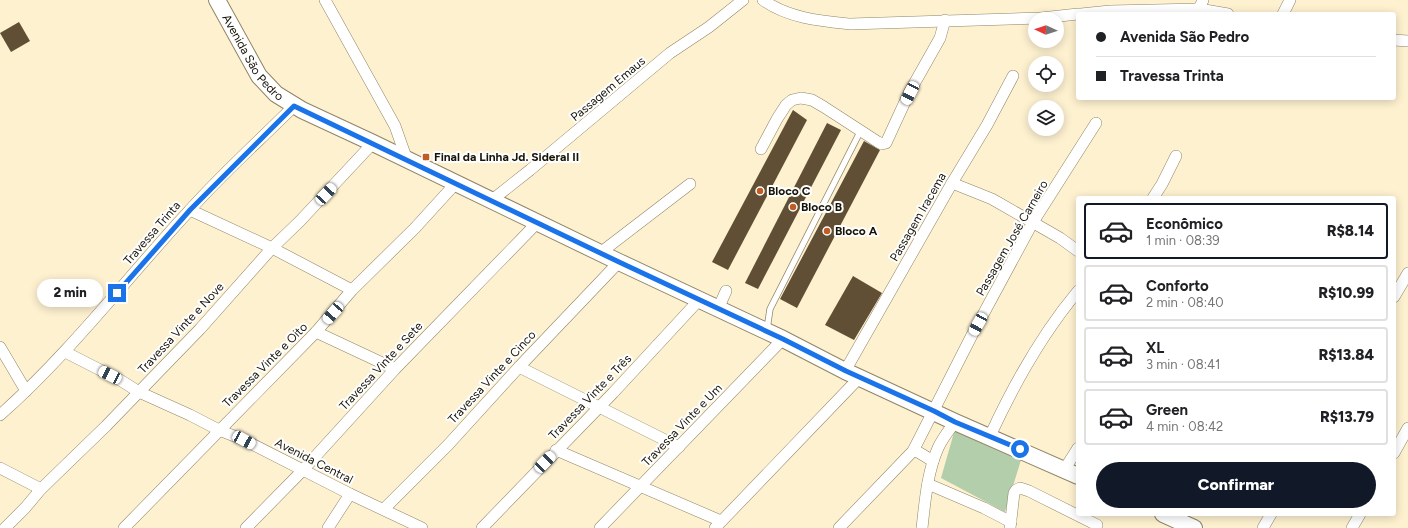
<!DOCTYPE html>
<html lang="pt">
<meta charset="utf-8">
<style>
:root{--surface:#fff;--page:#f6f6f6;--text:#202124;--muted:#757577;--line:#e0e0e0;--accent:#111827}
body{margin:0;font-family:Figtree,sans-serif;background:var(--page);color:var(--text);height:100vh;display:flex;flex-direction:column;font-size:15px;white-space:nowrap}
*{box-sizing:border-box;margin:0}
p{font-size:13px;color:var(--muted)}
.icon{flex:none;width:22px;height:22px;fill:none;stroke:currentColor;stroke-width:2;stroke-linecap:round;stroke-linejoin:round}
.map{position:relative;flex:1;overflow:hidden}
.details{position:absolute;left:1076px;top:196px;width:320px;height:320px;display:flex;flex-direction:column;background:var(--surface);border-radius:4px;box-shadow:0 2px 10px #0003}
.details>*{flex:none}
.guide{position:absolute;left:1076px;top:12px;width:320px;height:88px;border-radius:4px;box-shadow:0 2px 10px #0003;display:grid;align-content:center;height:88px;padding:0 20px;background:var(--surface)}
.needle{width:26px;rotate:273deg}
.fabs{position:absolute;left:1028px;top:12px;display:grid;gap:8px}
.fabs a{display:grid;place-items:center;width:36px;height:36px;border-radius:50%;background:var(--surface);box-shadow:0 2px 10px #0003;font-size:20px}
.end{position:absolute;width:18px;height:18px;margin:-9px;border:5px solid #1a73e8;background:#fff;box-shadow:0 0 0 2px #fff}
.from{border-radius:50%}
.bubble{position:absolute;height:28px;border-radius:14px;background:var(--surface);box-shadow:0 2px 10px #0003;font-size:13px;font-weight:800;line-height:28px;text-align:center}
.car{position:absolute;width:12px;height:24px;margin:-12px -6px;border-radius:5px;box-shadow:0 0 3px 1px #0007;background:linear-gradient(#fff 24%,#345 0 40%,#fff 0 76%,#345 0 86%,#fff 0)}
.guide b{display:flex;align-items:center;gap:14px;height:38px;font-size:15px}
.guide b+b{border-top:1px solid var(--line)}
.guide i{width:10px;height:10px;background:var(--text)}
ul{padding:7px 0 0;list-style:none}
li{display:flex;align-items:center;gap:12px;height:56px;margin:0 8px 6px;padding:0 12px;border:2px solid var(--line);border-radius:4px}
li div{flex:1}
li b{display:block;font-size:15px}
li em{font-style:normal;font-weight:800}
li.active{border-color:var(--accent)}
li>.icon{width:36px;height:36px;stroke-width:1.5}
.button{display:flex;gap:8px;margin-top:auto;padding:8px 20px}
.button a{flex:1;height:46px;border-radius:24px;background:var(--accent);color:#fff;font-size:16px;font-weight:800;line-height:46px;text-align:center}
.map>svg:first-child{display:block}
</style>
<div class="map">
<svg width="1408" height="528" viewBox="0 0 1408 528">
<rect width="100%" height="100%" fill="#fdf1d0"/>
<polygon fill="#b3ceab" points="955,429 1021,460 1005,512 941,478"/>
<g fill="#614f35">
<polygon points="19,22 30,41 11,52 0,33"/>
<polygon points="793,110 807,120 728,270 712,262"/>
<polygon points="827,123 841,130 758,289 745,283"/>
<polygon points="864,141 880,150 797,308 780,299"/>
<polygon points="853,276 882,293 854,340 825,325"/>
</g>
<g fill="none" stroke-linecap="round" stroke-linejoin="round">
<g stroke="#8f8566" stroke-width="7">
<polyline id="service" points="767,329 770,309 860,132"/>
</g>
<g stroke="#8f8566" stroke-width="12">
<g id="minor">
<polyline points="325,0 395,126 407,160"/>
<path d="M763 0C788 18 820 21 850 24L1041 18 1078 14"/>
<polyline points="1199,9 1203,0"/>
<polyline points="1081,14 1110,11 1199,9 1228,14"/>
<polyline points="1283,14 1290,0"/>
<polyline points="1394,40 1408,41"/>
<polyline points="761,149 777,119 786,105 792,100 801,98 812,100 824,107 878,142 882,144 886,143 909,93 940,38 945,20"/>
<polyline points="952,183 992,199 1060,238 1078,251"/>
<polyline points="1153,198 1162,184 1176,156"/>
<polyline points="492,200 530,170 670,53 709,27 743,0"/>
<polyline points="190,210 272,248 352,290"/>
<polyline points="600,253 690,184"/>
<polyline points="1394,297 1408,273"/>
<polyline points="718,309 726,291"/>
<polyline points="316,332 395,369"/>
<polyline points="0,347 26,391"/>
<polyline points="65,352 120,380 139,392 190,415 219,430 244,440 350,494 422,528"/>
<polyline points="519,367 679,447"/>
<polyline points="845,371 952,183 987,125 1013,76"/>
<path d="M0 415C70 353 126 279 189 211 222 174 259 141 294 106"/>
<path d="M990 436C1014 384 1041 335 1078 291"/>
<polyline points="556,450 721,521"/>
<polyline points="913,451 918,452 933,461"/>
<polyline points="1394,453 1408,428"/>
<polyline points="0,468 41,489"/>
<polyline points="1064,470 1078,448"/>
<polyline points="928,484 984,508 1011,522"/>
<polyline points="384,509 448,445 519,367 619,262"/>
<polyline points="5,528 25,508 41,489 106,426 200,329 272,248 300,221 373,143"/>
<polyline points="124,528 316,332 352,290 415,228 456,183"/>
<polyline points="246,528 303,470 395,369 537,223"/>
<polyline points="328,528 350,494"/>
<polyline points="482,528 613,393 699,300"/>
<polyline points="600,528 783,339"/>
<polyline points="715,528 860,377"/>
<polyline points="839,528 913,451 972,335 1033,222 1096,123"/>
<path d="M922 528C925 502 927 473 938 448 942 439 949 430 955 422"/>
<polyline points="1010,528 1014,493 1016,490 1020,488 1029,491 1097,525"/>
<polyline points="1263,528 1271,514"/>
<polyline points="1352,528 1360,514"/>
</g>
</g>
<g stroke="#8f8566" stroke-width="18">
<g id="secondary">
<path id="s1" d="M217 0 259 76 276 94 302 110 373 143 619 262 783 339 845 371 955 422 1078 476"/>
<polyline points="1163,514 1194,528"/>
</g>
</g>
<use href="#service" stroke="#fff" stroke-width="5.5"/>
<use href="#minor" stroke="#fff" stroke-width="11"/>
<use href="#secondary" stroke="#fff" stroke-width="16"/>
</g>
<g fill="none" stroke-linecap="round" stroke-linejoin="round">
<polyline stroke="#1a73e8" stroke-width="5" points="117,293 190,210 294,106 619,262 783,339 846,371 934,411 955,422 1020,449"/>
</g>
<g fill="#c05c25" stroke="#fff" stroke-width="1.5">
<rect x="422" y="153" width="8" height="8" rx="2"/>
<circle cx="760" cy="191" r="4"/>
<circle cx="793" cy="207" r="4"/>
<circle cx="827" cy="231" r="4"/>
</g>
<g text-anchor="middle" dominant-baseline="central" stroke-width="4" stroke-linejoin="round" paint-order="stroke">
<g font-size="12" fill="#161307" stroke="#fff">
<text stroke="none"><textPath href="#s1" startOffset="68">Avenida São Pedro</textPath></text>
<text transform="translate(608 89) rotate(-40)">Passagem Emaus</text>
<text transform="translate(918 217) rotate(-60)">Passagem Iracema</text>
<text transform="translate(152 233) rotate(-49)">Travessa Trinta</text>
<text transform="translate(1012 238) rotate(-60)">Passagem José Carneiro</text>
<text transform="translate(181 328) rotate(-47)">Travessa Vinte e Nove</text>
<text transform="translate(265 365) rotate(-45)">Travessa Vinte e Oito</text>
<text transform="translate(381 366) rotate(-47)">Travessa Vinte e Sete</text>
<text transform="translate(492 377) rotate(-47)">Travessa Vinte e Cinco</text>
<text transform="translate(590 397) rotate(-46)">Travessa Vinte e Três</text>
<text transform="translate(682 425) rotate(-46)">Travessa Vinte e Um</text>
<text transform="translate(314 461) rotate(27)">Avenida Central</text>
</g>
<g font-size="12" font-weight="bold" fill="#161307" stroke="#fff" text-anchor="start">
<text x="434" y="157">Final da Linha Jd. Sideral II</text>
<text x="768" y="191">Bloco C</text>
<text x="801" y="207">Bloco B</text>
<text x="835" y="231">Bloco A</text>
</g>
</g>
</svg>
<div class="fabs">
<a><svg class="needle" viewBox="-14 -14 28 28"><path d="M0-13l5 13h-10z" fill="#e53935"/><path d="M0 13l5-13h-10z" fill="#757577"/></svg></a>
<a><svg class="icon" aria-label="locate" viewBox="0 0 24 24"><circle cx="12" cy="12" r="6"/><path d="M12 2v4M12 18v4M2 12h4M18 12h4"/></svg></a>
<a><svg class="icon" aria-label="layers" viewBox="0 0 24 24"><path d="M12 4l9 5-9 5-9-5zM3 14l9 5 9-5"/></svg></a>
</div>
<i class="end from" style="left:1020px;top:449px"></i>
<i class="end" style="left:117px;top:293px"></i>
<div class="bubble" style="left:37px;top:279px;width:66px">2 min</div>
<i class="car" style="left:910px;top:93px;rotate:207deg"></i>
<i class="car" style="left:326px;top:194px;rotate:43deg"></i>
<i class="car" style="left:333px;top:313px;rotate:221deg"></i>
<i class="car" style="left:978px;top:324px;rotate:209deg"></i>
<i class="car" style="left:110px;top:375px;rotate:297deg"></i>
<i class="car" style="left:244px;top:440px;rotate:118deg"></i>
<i class="car" style="left:545px;top:462px;rotate:44deg"></i>
<div class="guide">
<b><i class="from"></i>Avenida São Pedro</b>
<b><i></i>Travessa Trinta</b>
</div>
<section class="details">
<ul>
<li class="active"><svg class="icon" aria-label="car" viewBox="0 0 24 24"><path d="M5 17H2v-5l4-1 3-4h7l3 4 3 1v5h-3M9 17h6M6 11h13"/><circle cx="7" cy="17" r="2"/><circle cx="17" cy="17" r="2"/></svg><div><b>Econômico</b><p>1 min · 08:39</p></div><em>R$8.14</em></li>
<li><svg class="icon" aria-label="car" viewBox="0 0 24 24"><path d="M5 17H2v-5l4-1 3-4h7l3 4 3 1v5h-3M9 17h6M6 11h13"/><circle cx="7" cy="17" r="2"/><circle cx="17" cy="17" r="2"/></svg><div><b>Conforto</b><p>2 min · 08:40</p></div><em>R$10.99</em></li>
<li><svg class="icon" aria-label="car" viewBox="0 0 24 24"><path d="M5 17H2v-5l4-1 3-4h7l3 4 3 1v5h-3M9 17h6M6 11h13"/><circle cx="7" cy="17" r="2"/><circle cx="17" cy="17" r="2"/></svg><div><b>XL</b><p>3 min · 08:41</p></div><em>R$13.84</em></li>
<li><svg class="icon" aria-label="car" viewBox="0 0 24 24"><path d="M5 17H2v-5l4-1 3-4h7l3 4 3 1v5h-3M9 17h6M6 11h13"/><circle cx="7" cy="17" r="2"/><circle cx="17" cy="17" r="2"/></svg><div><b>Green</b><p>4 min · 08:42</p></div><em>R$13.79</em></li>
</ul>
<div class="button"><a>Confirmar</a></div>
</section>
</div>
